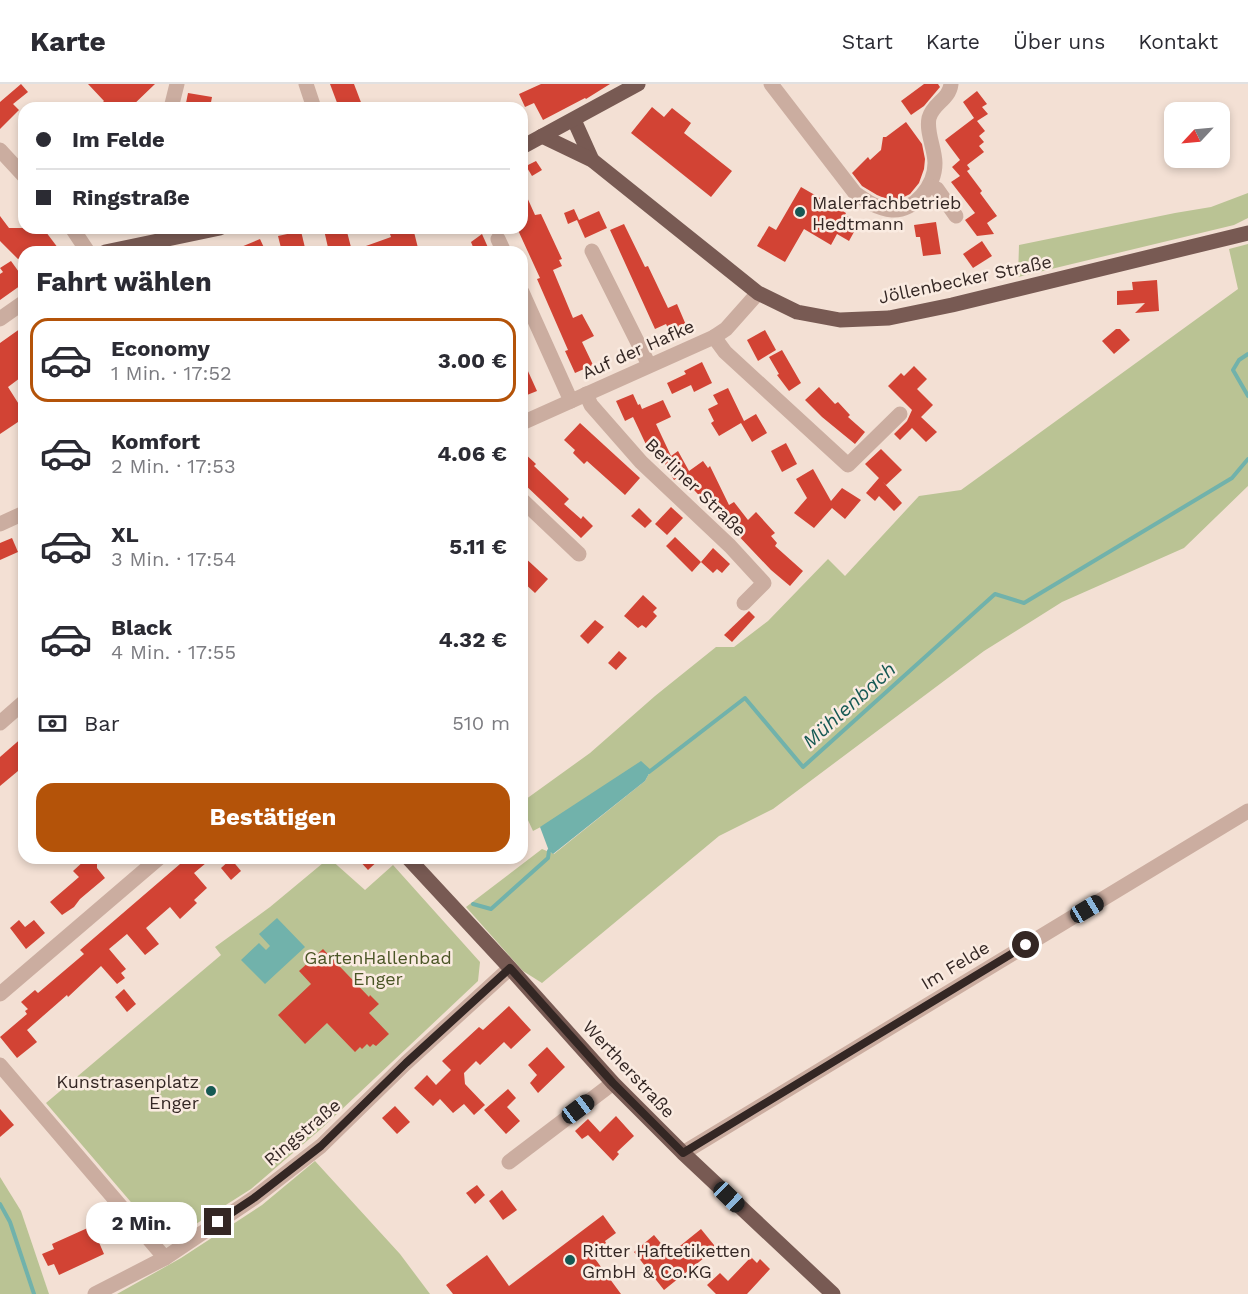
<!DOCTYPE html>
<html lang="de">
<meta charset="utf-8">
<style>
:root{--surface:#fff;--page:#f7f7f7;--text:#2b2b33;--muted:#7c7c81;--line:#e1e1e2;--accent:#b45309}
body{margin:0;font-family:"Work Sans",sans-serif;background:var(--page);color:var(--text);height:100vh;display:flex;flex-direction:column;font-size:22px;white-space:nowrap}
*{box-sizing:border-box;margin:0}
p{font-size:20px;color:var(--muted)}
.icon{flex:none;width:33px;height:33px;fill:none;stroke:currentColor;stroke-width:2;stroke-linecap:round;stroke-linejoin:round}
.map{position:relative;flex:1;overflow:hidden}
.details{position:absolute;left:18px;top:162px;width:510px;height:618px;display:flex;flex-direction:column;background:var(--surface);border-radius:18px;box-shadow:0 3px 9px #0003}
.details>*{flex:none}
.hud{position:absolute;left:18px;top:18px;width:510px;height:132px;border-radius:18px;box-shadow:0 3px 9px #0003;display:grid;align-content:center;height:132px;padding:0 18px;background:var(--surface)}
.needle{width:39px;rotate:244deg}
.buttons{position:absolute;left:1164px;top:18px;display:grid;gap:12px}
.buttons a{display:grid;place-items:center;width:66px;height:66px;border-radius:12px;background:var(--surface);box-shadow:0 3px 9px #0003;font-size:30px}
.end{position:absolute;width:27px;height:27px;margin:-14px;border:8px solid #342724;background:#fff;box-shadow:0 0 0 3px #fff}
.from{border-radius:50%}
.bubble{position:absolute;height:42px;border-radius:18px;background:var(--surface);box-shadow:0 3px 9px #0003;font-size:20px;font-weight:700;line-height:42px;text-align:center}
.car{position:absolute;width:18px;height:36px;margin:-18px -9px;border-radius:8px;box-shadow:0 0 4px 2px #0007;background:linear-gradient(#222 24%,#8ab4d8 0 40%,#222 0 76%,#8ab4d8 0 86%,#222 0)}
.hud b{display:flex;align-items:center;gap:21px;height:57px;font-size:22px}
.hud b+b{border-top:2px solid var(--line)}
.hud i{width:15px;height:15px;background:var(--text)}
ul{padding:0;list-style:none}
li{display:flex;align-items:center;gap:18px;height:84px;margin:0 12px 9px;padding:0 6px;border:3px solid transparent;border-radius:18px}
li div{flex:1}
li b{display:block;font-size:22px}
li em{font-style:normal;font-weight:700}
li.active{border-color:var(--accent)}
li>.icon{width:54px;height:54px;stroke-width:1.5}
h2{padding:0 18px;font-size:27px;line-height:72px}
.pay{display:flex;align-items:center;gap:15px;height:66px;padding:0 18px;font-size:22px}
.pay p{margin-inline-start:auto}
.primary-button{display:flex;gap:12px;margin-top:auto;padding:12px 18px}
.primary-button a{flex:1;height:69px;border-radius:18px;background:var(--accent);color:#fff;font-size:24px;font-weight:700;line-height:69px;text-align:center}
header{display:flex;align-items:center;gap:36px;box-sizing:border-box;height:84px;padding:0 30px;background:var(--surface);border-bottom:2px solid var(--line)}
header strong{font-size:28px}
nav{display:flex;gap:33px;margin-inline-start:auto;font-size:21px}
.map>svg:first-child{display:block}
</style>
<header>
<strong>Karte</strong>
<nav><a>Start</a><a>Karte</a><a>Über uns</a><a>Kontakt</a></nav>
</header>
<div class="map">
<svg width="1248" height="1210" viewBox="0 0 1248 1210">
<rect width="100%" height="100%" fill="#f3e0d4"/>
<g fill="#bac394">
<polygon points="1248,109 1248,134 1234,141 1018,193 1019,161 1175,129 1211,123"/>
<polygon points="1248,160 1248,402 1184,464 1062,518 984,567 773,725 719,752 542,899 523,887 466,823 542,765 554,770 645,697 651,686 533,747 522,723 522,718 590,669 655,612 716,563 734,563 768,537 828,475 845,492 919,412 961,406 1238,205 1229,165"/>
<polygon points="329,774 365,806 393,781 480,878 478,897 322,1044 251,1105 166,1159 46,1019 221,871 215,863 270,823"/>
<polygon points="315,1077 400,1170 430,1210 117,1210 181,1174 262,1121"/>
<polygon points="0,1093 21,1127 49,1210 0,1210"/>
</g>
<g fill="#71b2ab">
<polygon points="641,677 651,686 645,697 553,770 549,767 540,743"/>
<polygon points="277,834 305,863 265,900 241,876 259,859 266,866 270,862 259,850"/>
</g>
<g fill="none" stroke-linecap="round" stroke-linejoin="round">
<g stroke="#71b2ab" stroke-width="4">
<polyline points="1248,270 1239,276 1233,286 1248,312"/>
<polyline points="649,688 745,614 803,683 995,510 1024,519 1232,394 1248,375"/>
<polyline points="473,820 491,825 548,774 549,767 551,765"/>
<polyline points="0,1120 10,1138 34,1210"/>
</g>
</g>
<g fill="#d24334">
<polygon points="21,0 28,8 13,20 19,26 0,45 0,18"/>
<polygon points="88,0 155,0 130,24 97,24 104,17"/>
<polygon points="330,0 354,0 362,21 354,24 339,24"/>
<polygon points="541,0 610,0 586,15 585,14 543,36 534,19 525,23 519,10"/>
<polygon points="924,0 938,0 940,3 924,22 911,31 901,17"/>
<polygon points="977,7 987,20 982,23 988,30 977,37 985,47 979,52 984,58 979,62 984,68 967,81 970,85 967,87 982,107 980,109 997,132 987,139 994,150 977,152 965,136 975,129 951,98 960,92 952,83 960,76 945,56 974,34 963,18"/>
<polygon points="188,9 212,13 210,24 185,24"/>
<polygon points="652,23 664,33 672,24 691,39 684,49 732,87 711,113 631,49"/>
<polygon points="906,38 922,60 925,75 924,85 919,99 910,110 898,116 889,116 877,111 862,102 852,89 868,73 870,76 881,66 883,53 886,53"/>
<polygon points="536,77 542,86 532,92 526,82"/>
<polygon points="522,102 535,131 541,130 562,175 559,176 562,182 553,186 573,234 582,230 594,252 582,258 593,281 575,289 565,267 568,266 537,195 540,194 517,144 522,144"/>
<polygon points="801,103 846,129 845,131 859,139 849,157 837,150 831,161 804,145 785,178 757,162 769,142 776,146"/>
<polygon points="574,125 579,136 599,127 607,144 585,154 577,136 568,140 564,129"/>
<polygon points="0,132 9,144 43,144 61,168 24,168 24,171 18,175 0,157"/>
<polygon points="936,138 941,170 923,172 920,153 916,153 914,141"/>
<polygon points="624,140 645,183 648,182 668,224 677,220 686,241 670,248 666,240 655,245 610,146"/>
<polygon points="333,144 346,144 352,167 391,153 388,144 413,144 419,168 329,168 324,146"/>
<polygon points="301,147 306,168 282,168 278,152"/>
<polygon points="482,150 490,168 475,168 471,158"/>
<polygon points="260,155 266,168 229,168"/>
<polygon points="982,157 992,172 973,184 963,170"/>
<polygon points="11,177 24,195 24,199 0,216 0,190 3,188 0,184"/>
<polygon points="1157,196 1159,227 1135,229 1145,219 1117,221 1117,207 1133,206 1132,198"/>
<polygon points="24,242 24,291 8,303 20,322 24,319 24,334 0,350 0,259"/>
<polygon points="1116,245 1120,245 1130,256 1114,270 1102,257"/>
<polygon points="765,246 776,266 758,277 747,256"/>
<polygon points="782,266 801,299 789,307 777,291 779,290 769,273"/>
<polygon points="522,274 537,307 522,313"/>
<polygon points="702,278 712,299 694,308 691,301 672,310 667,299 686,290 684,287"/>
<polygon points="914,282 927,295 917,305 933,321 921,333 937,348 926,358 912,344 900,356 894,350 907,337 912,326 888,302 901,289 904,292"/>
<polygon points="819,303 835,320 838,318 850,331 848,333 865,348 855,360 822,333 805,316"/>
<polygon points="728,304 744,337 756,330 767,349 752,358 741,339 719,352 711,339 714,337 708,325 718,320 713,311"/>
<polygon points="633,310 638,321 640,320 642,325 663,316 671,333 656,340 671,372 678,367 689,387 703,377 708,384 710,382 729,421 734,418 748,436 756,428 775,449 771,452 777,459 775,462 803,487 790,502 771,486 733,446 712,419 709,422 681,392 674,396 657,365 650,369 633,333 625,337 616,317"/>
<polygon points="580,339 640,394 625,411 587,377 584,380 573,369 575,366 564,356"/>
<polygon points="786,359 797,380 782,388 771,367"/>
<polygon points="881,365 902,386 886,401 883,398 902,419 894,427 879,412 875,417 866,409 879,394 865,380"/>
<polygon points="522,367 536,380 534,382 569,415 564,420 581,435 583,432 593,442 581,454 522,398"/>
<polygon points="813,385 831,417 842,404 861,416 845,435 832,424 814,444 794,429 807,414 796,395"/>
<polygon points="671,423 683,434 667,451 655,440"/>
<polygon points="639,424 652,437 645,444 631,432"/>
<polygon points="675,453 701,478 713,464 730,480 722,489 717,485 713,489 701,478 692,488 666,462"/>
<polygon points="12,454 18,468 0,476 0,459"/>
<polygon points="522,471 548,495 535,509 522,497"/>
<polygon points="643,511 657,524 653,528 657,532 646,544 642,541 638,544 624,532"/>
<polygon points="749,527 755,533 732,558 724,551"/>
<polygon points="595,536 604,543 588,560 580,552"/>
<polygon points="619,567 627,574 616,586 608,579"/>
<polygon points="24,652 24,682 0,702 0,673"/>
<polygon points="187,774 212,774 194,789 207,804 194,816 197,819 180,835 170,823 146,844 159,860 145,871 127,850 109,865 126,885 121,889 125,894 117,900 101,882 68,913 67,911 27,946 37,958 17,974 0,953 27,930 25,927 28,925 21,918 35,906 38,909 84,870 80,866"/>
<polygon points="357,774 381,774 368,786"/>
<polygon points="86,775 97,776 97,784 105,794 80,815 74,823 62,831 50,818 79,793 73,787"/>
<polygon points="231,775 241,787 231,796 221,784"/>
<polygon points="19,836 25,843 34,836 45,849 26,865 10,844"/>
<polygon points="323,865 369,913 370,911 379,920 369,929 389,950 376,962 373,960 370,963 367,960 362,965 360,963 355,968 327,939 305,960 278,931 311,900 299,887"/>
<polygon points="124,905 136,920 127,928 115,913"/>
<polygon points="509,922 531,946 511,965 504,958 480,981 476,977 464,989 465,1000 485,1021 474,1031 464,1020 453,1029 440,1015 433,1022 414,1004 427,991 436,1001 451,986 442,977 479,943 483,946"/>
<polygon points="547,963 565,983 538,1009 530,999 537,991 528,981"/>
<polygon points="508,1005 516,1014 507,1023 520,1037 506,1050 484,1026"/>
<polygon points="395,1022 410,1038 397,1050 382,1034"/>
<polygon points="0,1025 14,1041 0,1053"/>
<polygon points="616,1032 634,1052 617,1068 619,1070 613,1077 588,1051 582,1055 575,1047 588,1035 600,1048"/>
<polygon points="477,1101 485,1111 475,1120 466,1109"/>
<polygon points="502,1106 517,1126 503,1136 489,1117"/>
<polygon points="603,1131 616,1149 605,1157 606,1159 599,1164 600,1166 593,1172 621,1210 453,1210 446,1201 487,1171 509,1202"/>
<polygon points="92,1142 104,1170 59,1191 54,1180 48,1182 42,1170 54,1165 52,1160"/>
<polygon points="701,1145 714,1161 714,1166 664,1206 634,1168 654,1151 670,1170"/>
<polygon points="751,1173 757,1179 760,1175 770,1185 747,1210 716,1210 707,1201 720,1189 728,1197"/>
</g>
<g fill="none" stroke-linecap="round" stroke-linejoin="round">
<g stroke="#cbada0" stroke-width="15">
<polyline points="306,0 314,24"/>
<path d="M771 0 855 109C866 117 878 125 892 126 915 127 935 101 935 79 935 65 926 48 929 34 933 19 949 16 951 0"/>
<polyline points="171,24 177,0"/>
<polyline points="0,66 24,92"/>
<polyline points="929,102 937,105 956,132"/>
<polyline points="72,144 88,168"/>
<polyline points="498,155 504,168"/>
<polyline points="592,167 649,281"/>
<polyline points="522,208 571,317"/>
<polyline points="0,235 24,218"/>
<polyline points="714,253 725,268 848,381 900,330"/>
<polyline points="586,310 591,321 641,378 730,462 764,499 744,519"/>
<polyline points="522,339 714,253 726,245 758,209"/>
<polyline points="522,416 579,470"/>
<polyline points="0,440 24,429"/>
<polyline points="0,639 24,618"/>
<polyline points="0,910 159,774"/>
<polyline points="0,981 165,1174"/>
<polyline points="683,1069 1248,727"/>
<polyline points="509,1078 613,999"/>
<polyline points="95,1210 165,1174 254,1114 321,1062 406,979 510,884"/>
</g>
<g stroke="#785a53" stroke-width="15">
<polyline points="574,36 592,76"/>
<polyline points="542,52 592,76 758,209 797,228 840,236 889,234 952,221 1248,149"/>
<polyline points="522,63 638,0"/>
<polyline points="105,168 220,144"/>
<polyline points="408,774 510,884 613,999 683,1069 833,1210"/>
</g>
</g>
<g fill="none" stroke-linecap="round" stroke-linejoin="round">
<polyline stroke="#342724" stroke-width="8" points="218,1138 254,1114 321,1062 406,979 510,884 613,999 683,1069 1026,861"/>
</g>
<g fill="#165954" stroke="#faebe1" stroke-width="2">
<circle cx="800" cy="128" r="6"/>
<circle cx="211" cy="1007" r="6"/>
<circle cx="570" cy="1176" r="6"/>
</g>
<g text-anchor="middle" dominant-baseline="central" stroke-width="5" stroke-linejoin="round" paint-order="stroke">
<g font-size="18" fill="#342724" stroke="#faebe1" text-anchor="start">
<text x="812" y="118">Malerfachbetrieb<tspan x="812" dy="21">Hedtmann</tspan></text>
<text x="199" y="997" text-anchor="end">Kunstrasenplatz<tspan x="199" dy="21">Enger</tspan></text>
<text x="582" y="1166">Ritter Haftetiketten<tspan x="582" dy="21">GmbH &amp; Co.KG</tspan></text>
</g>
<g font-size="18" fill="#342724" stroke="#faebe1">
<text transform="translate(965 195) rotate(-12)">Jöllenbecker Straße</text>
<text transform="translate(638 265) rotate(-24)">Auf der Hafke</text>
<text transform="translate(696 403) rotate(44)">Berliner Straße</text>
<text transform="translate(955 881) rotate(-31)">Im Felde</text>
<text transform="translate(629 985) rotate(47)">Wertherstraße</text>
<text transform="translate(302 1048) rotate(-40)">Ringstraße</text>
</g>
<g font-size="18" fill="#4a5525" stroke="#faebe1">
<text x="378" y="873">GartenHallenbad<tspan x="378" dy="21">Enger</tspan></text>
</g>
<g font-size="20" font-style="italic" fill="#165954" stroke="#faebe1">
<text transform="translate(849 621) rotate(-42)">Mühlenbach</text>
</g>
</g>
</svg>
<div class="buttons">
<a><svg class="needle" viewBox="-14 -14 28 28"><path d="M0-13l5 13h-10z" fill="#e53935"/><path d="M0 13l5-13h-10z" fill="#7c7c81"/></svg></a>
</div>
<i class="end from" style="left:1026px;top:861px"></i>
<i class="end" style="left:218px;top:1138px"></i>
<div class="bubble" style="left:86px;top:1118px;width:111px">2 Min.</div>
<i class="car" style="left:1087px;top:825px;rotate:59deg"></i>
<i class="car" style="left:578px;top:1025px;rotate:53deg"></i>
<i class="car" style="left:729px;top:1113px;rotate:134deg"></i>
<div class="hud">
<b><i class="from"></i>Im Felde</b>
<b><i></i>Ringstraße</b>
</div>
<section class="details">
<h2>Fahrt wählen</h2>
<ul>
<li class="active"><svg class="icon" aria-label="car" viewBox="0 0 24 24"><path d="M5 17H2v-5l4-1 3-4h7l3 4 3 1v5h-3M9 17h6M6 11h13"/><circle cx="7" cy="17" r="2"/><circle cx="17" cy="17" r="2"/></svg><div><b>Economy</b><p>1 Min. · 17:52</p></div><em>3.00 €</em></li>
<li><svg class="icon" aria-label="car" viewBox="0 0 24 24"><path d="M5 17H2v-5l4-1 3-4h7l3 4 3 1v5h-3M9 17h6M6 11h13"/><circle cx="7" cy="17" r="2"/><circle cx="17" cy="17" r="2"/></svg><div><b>Komfort</b><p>2 Min. · 17:53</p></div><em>4.06 €</em></li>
<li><svg class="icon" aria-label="car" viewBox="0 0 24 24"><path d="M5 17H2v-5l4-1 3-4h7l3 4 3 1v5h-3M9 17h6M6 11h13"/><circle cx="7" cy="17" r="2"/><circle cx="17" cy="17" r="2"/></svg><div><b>XL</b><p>3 Min. · 17:54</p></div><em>5.11 €</em></li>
<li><svg class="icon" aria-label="car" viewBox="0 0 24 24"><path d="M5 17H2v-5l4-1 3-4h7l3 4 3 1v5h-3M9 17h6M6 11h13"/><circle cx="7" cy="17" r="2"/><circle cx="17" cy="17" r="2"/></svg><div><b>Black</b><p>4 Min. · 17:55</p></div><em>4.32 €</em></li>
</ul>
<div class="pay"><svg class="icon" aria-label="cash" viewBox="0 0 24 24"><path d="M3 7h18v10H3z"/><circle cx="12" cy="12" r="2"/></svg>Bar<p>510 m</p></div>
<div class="primary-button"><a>Bestätigen</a></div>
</section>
</div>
